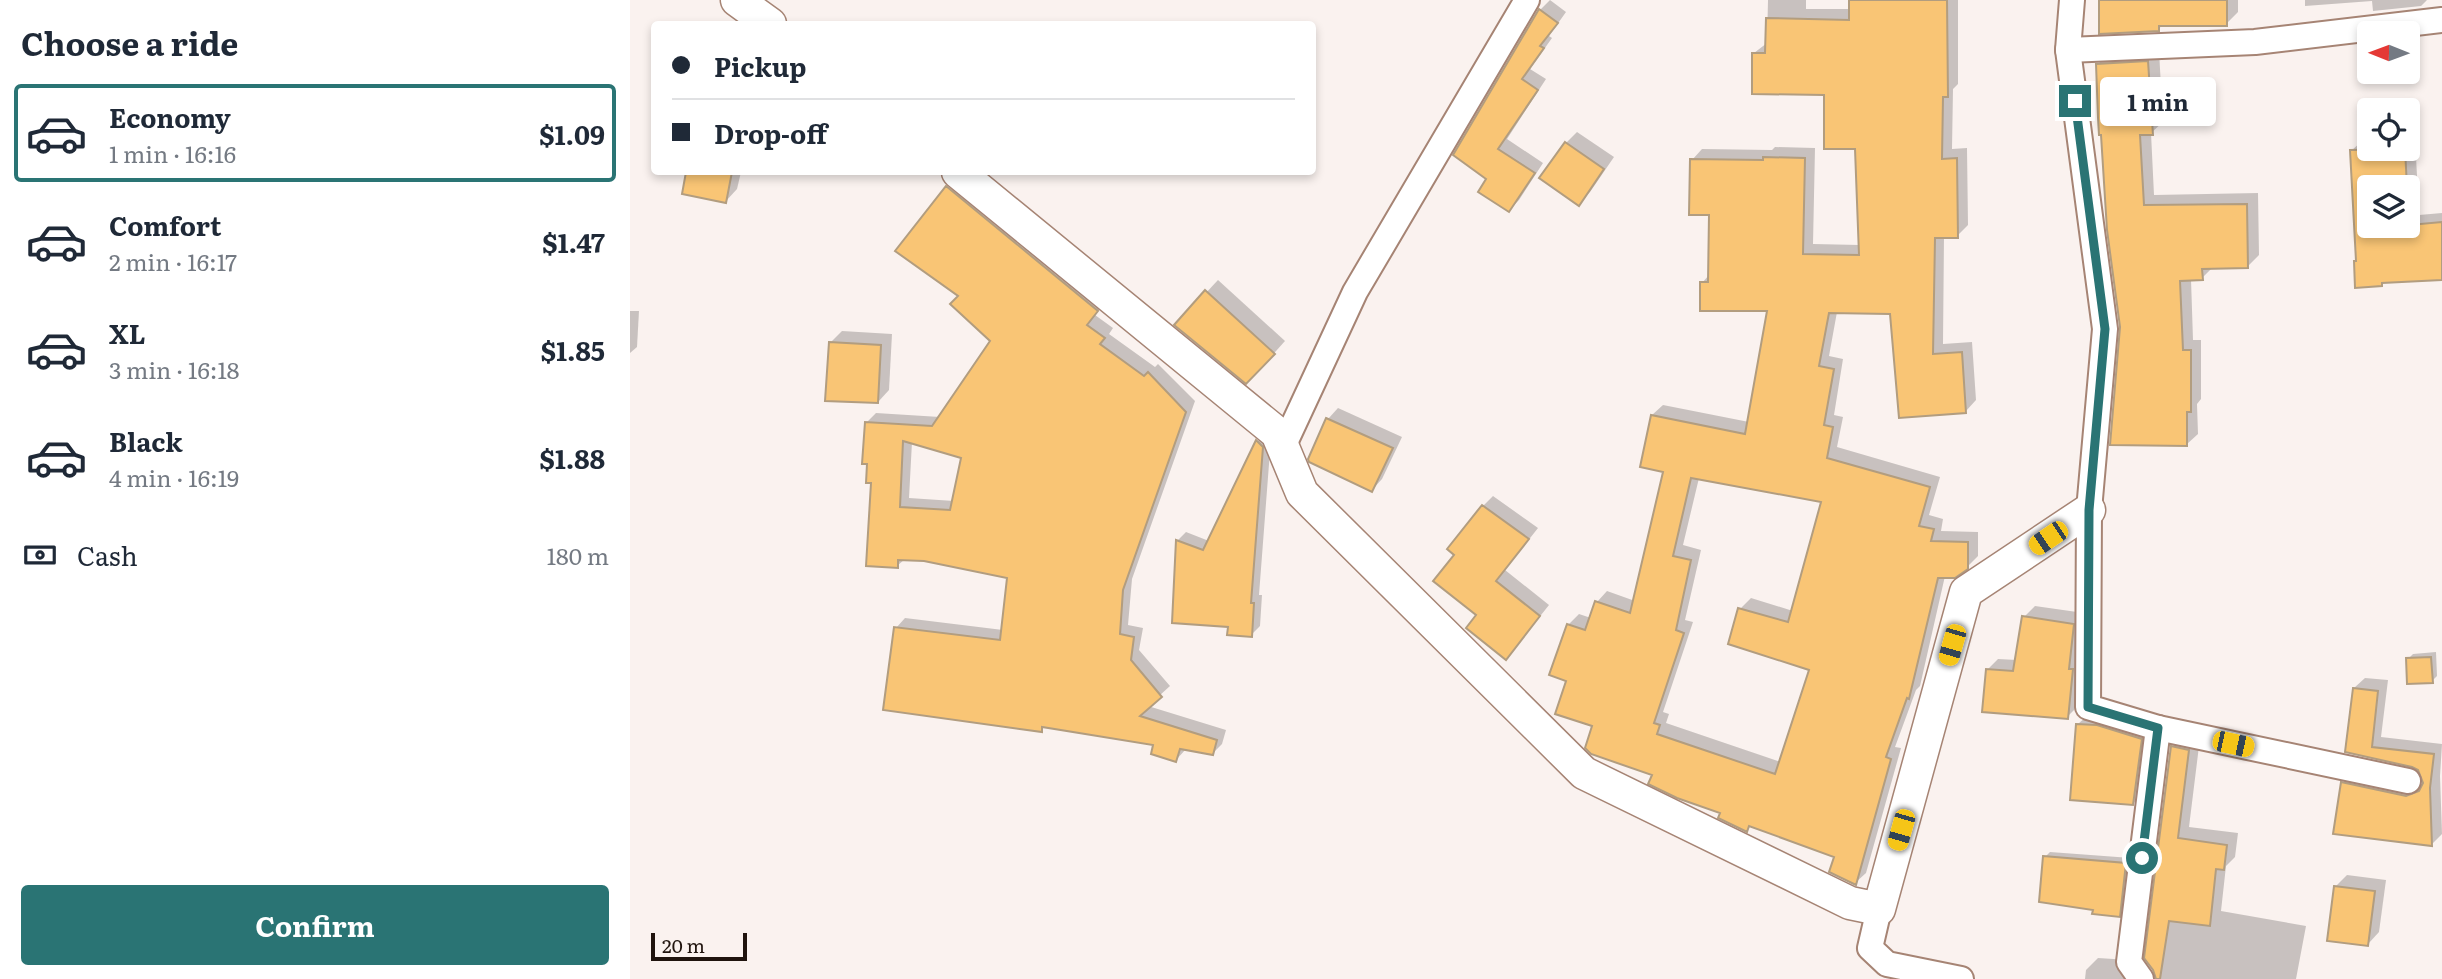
<!DOCTYPE html>
<meta charset="utf-8">
<style>
:root{--surface:#fff;--page:#f2f2f3;--text:#1f2937;--muted:#747a83;--line:#e0e1e3;--accent:#2a7474}
body{margin:0;font-family:Literata,serif;background:var(--page);color:var(--text);height:100vh;display:flex;flex-direction:column;font-size:26px;white-space:nowrap}
*{box-sizing:border-box;margin:0}
p{font-size:23px;color:var(--muted)}
.icon{flex:none;width:38px;height:38px;fill:none;stroke:currentColor;stroke-width:2;stroke-linecap:round;stroke-linejoin:round}
.map{position:relative;flex:1;overflow:hidden}
.panel{display:flex;flex-direction:column;background:var(--surface);width:630px}
.panel>*{flex:none}
.top-card{position:absolute;left:21px;top:21px;width:665px;height:154px;border-radius:7px;box-shadow:0 4px 10px #0003;display:grid;align-content:center;height:154px;padding:0 21px;background:var(--surface)}
.needle{width:46px;rotate:271deg}
.fabs{position:absolute;left:1727px;top:21px;display:grid;gap:14px}
.fabs a{display:grid;place-items:center;width:63px;height:63px;border-radius:7px;background:var(--surface);box-shadow:0 4px 10px #0003;font-size:35px}
.scale{position:absolute;left:21px;bottom:18px;width:96px;box-sizing:border-box;padding-left:7px;border:4px solid #20140e;border-top:0;font-size:19px;line-height:24px;white-space:nowrap;color:#20140e;-webkit-text-stroke:5px #faf2ef;paint-order:stroke}
.end{position:absolute;width:32px;height:32px;margin:-16px;border:9px solid #2a7474;background:#fff;box-shadow:0 0 0 4px #fff}
.from{border-radius:50%}
.bubble{position:absolute;height:49px;border-radius:7px;background:var(--surface);box-shadow:0 4px 10px #0003;font-size:23px;font-weight:700;line-height:49px;text-align:center}
.car{position:absolute;width:21px;height:42px;margin:-21px -10px;border-radius:9px;box-shadow:0 0 5px 2px #0007;background:linear-gradient(#f5c518 24%,#345 0 40%,#f5c518 0 76%,#345 0 86%,#f5c518 0)}
.top-card b{display:flex;align-items:center;gap:24px;height:66px;font-size:26px}
.top-card b+b{border-top:2px solid var(--line)}
.top-card i{width:18px;height:18px;background:var(--text)}
ul{padding:0;list-style:none}
li{display:flex;align-items:center;gap:21px;height:98px;margin:0 14px 10px;padding:0 7px;border:4px solid transparent;border-radius:7px}
li div{flex:1}
li b{display:block;font-size:26px}
li em{font-style:normal;font-weight:700}
li.active{border-color:var(--accent)}
li>.icon{width:63px;height:63px;stroke-width:1.5}
h2{padding:0 21px;font-size:32px;line-height:84px}
.pay{display:flex;align-items:center;gap:18px;height:77px;padding:0 21px;font-size:26px}
.pay p{margin-inline-start:auto}
.primary-button{display:flex;gap:14px;margin-top:auto;padding:14px 21px}
.primary-button a{flex:1;height:80px;border-radius:7px;background:var(--accent);color:#fff;font-size:28px;font-weight:700;line-height:80px;text-align:center}
main{display:flex;flex:1;min-height:0}
.map>svg:first-child{display:block}
</style>
<main>
<section class="panel">
<h2>Choose a ride</h2>
<ul>
<li class="active"><svg class="icon" aria-label="car" viewBox="0 0 24 24"><path d="M5 17H2v-5l4-1 3-4h7l3 4 3 1v5h-3M9 17h6M6 11h13"/><circle cx="7" cy="17" r="2"/><circle cx="17" cy="17" r="2"/></svg><div><b>Economy</b><p>1 min · 16:16</p></div><em>$1.09</em></li>
<li><svg class="icon" aria-label="car" viewBox="0 0 24 24"><path d="M5 17H2v-5l4-1 3-4h7l3 4 3 1v5h-3M9 17h6M6 11h13"/><circle cx="7" cy="17" r="2"/><circle cx="17" cy="17" r="2"/></svg><div><b>Comfort</b><p>2 min · 16:17</p></div><em>$1.47</em></li>
<li><svg class="icon" aria-label="car" viewBox="0 0 24 24"><path d="M5 17H2v-5l4-1 3-4h7l3 4 3 1v5h-3M9 17h6M6 11h13"/><circle cx="7" cy="17" r="2"/><circle cx="17" cy="17" r="2"/></svg><div><b>XL</b><p>3 min · 16:18</p></div><em>$1.85</em></li>
<li><svg class="icon" aria-label="car" viewBox="0 0 24 24"><path d="M5 17H2v-5l4-1 3-4h7l3 4 3 1v5h-3M9 17h6M6 11h13"/><circle cx="7" cy="17" r="2"/><circle cx="17" cy="17" r="2"/></svg><div><b>Black</b><p>4 min · 16:19</p></div><em>$1.88</em></li>
</ul>
<div class="pay"><svg class="icon" aria-label="cash" viewBox="0 0 24 24"><path d="M3 7h18v10H3z"/><circle cx="12" cy="12" r="2"/></svg>Cash<p>180 m</p></div>
<div class="primary-button"><a>Confirm</a></div>
</section>
<div class="map">
<svg width="1812" height="979" viewBox="0 0 1812 979">
<rect width="100%" height="100%" fill="#faf2ef"/>
<g fill="#0003" fill-rule="evenodd">
<polygon points="920,0 936,12 919,36 922,38 900,69 916,79 877,139 913,163 889,200 879,210 859,179 825,155 910,10"/>
<path d="M1138 0H1176V9H1221V0H1328V84L1323 89 1322 149 1337 148 1338 225 1327 236H1314L1313 344 1342 342 1346 400 1336 411 1262 312H1207L1199 356 1213 359 1204 415 1213 417 1207 447 1310 477 1299 515 1313 519 1311 531 1348 532V556L1337 567 1315 576 1290 686 1286 690 1265 747 1271 748 1236 873 1225 883 1206 856 1121 825 1117 830 1093 812 1024 774 964 725 938 680V625L949 614 961 618 967 602 977 591 1005 601 1035 470 1022 415 1033 405 1119 422 1139 310 1072 283 1079 275 1080 214 1062 160 1072 149 1142 150 1145 147 1185 148 1183 244 1230 245 1227 147 1196 93 1124 53 1137 43ZM1069 478 1194 500 1163 611 1121 598 1110 609 1181 669 1151 762 1036 723 1039 714 1033 712 1063 622 1055 620 1071 550 1053 545Z"/>
<polygon points="1471,0 1608,0 1608,12 1596,24 1533,24 1528,30"/>
<polygon points="1675,0 1797,0 1791,6 1743,11 1742,1 1675,6"/>
<polygon points="1529,51 1533,122 1521,133 1524,195 1628,193 1629,255 1618,266 1583,267 1572,278 1561,279 1563,340 1571,340 1571,399 1567,404 1568,434 1557,444 1492,327 1468,64 1479,53"/>
<polygon points="947,132 984,157 960,192 948,203 936,143"/>
<path d="M1785 137 1789 215 1812 213V277L1754 282 1751 284 1728 259 1721 151 1732 141 1740 140V149H1778V138ZM1740 187H1778V226H1740Z"/>
<polygon points="57,172 111,172 107,189 96,201 54,193"/>
<path d="M327 178 477 300 465 315 483 328 479 334 525 367 528 364 565 401 502 579 498 625 513 628 509 650 540 686 518 706 596 730 592 744 583 753 556 749 546 760 526 744 416 725 411 730 266 628 275 618 373 630 379 577 295 559H275L267 566 243 482 236 423 246 413 310 417 362 341 331 295 268 251ZM282 442 333 457 324 501 279 498Z"/>
<polygon points="588,280 655,341 628,371 546,325"/>
<polygon points="0,311 9,311 7,347 0,353"/>
<polygon points="212,331 262,334 259,390 248,402 200,343"/>
<polygon points="708,408 772,437 752,479 742,490 680,459 698,419"/>
<polygon points="636,433 641,438 629,595 632,595 630,626 621,635 600,626 547,541 556,532 579,541 628,441"/>
<polygon points="863,496 908,528 875,570 919,605 885,648 849,615 826,555 853,506"/>
<polygon points="1405,606 1454,613 1448,706 1437,717 1357,670 1368,659 1387,660 1394,617"/>
<polygon points="1806,652 1807,676 1802,681 1778,659 1783,654"/>
<polygon points="1735,678 1758,680 1751,737 1812,744 1810,776 1812,834 1802,844 1713,783 1724,772 1787,786 1794,783 1790,769 1782,765 1717,751 1724,688"/>
<polygon points="1457,716 1519,730 1511,795 1503,804 1448,724"/>
<polygon points="1554,735 1570,738 1559,827 1608,833 1605,857 1596,866 1591,911 1676,926 1666,979 1527,979 1542,747"/>
<polygon points="1420,852 1501,858 1494,909 1489,915 1465,908 1415,857"/>
<polygon points="1717,875 1756,880 1749,932 1738,944 1705,887"/>
<polygon points="1468,958 1499,960 1514,979 1455,979 1456,970"/>
</g>
<g fill="#f9c575" stroke="#b29d7f" stroke-width="2" fill-rule="evenodd">
<path d="M1219 0H1317L1318 97H1313L1312 159 1327 158 1328 238H1305L1303 354 1332 352 1336 413 1269 418 1260 314 1199 313 1189 366 1204 369 1194 425 1203 427 1197 458 1300 487 1289 526 1304 529 1301 541 1338 542V569L1325 578H1308L1279 699 1277 698 1256 757 1261 759 1226 885 1199 872 1204 857 1119 826 1117 832 1113 830 1088 818 1090 813 1047 798 1018 784 1022 775 961 754 955 748 962 726 925 714 936 681 919 675 937 624 955 630 965 601 1000 613 1033 472 1010 467 1021 415 1115 434 1137 311H1070V282H1078L1079 215H1059L1060 159 1133 160V157L1175 158 1173 254 1229 255 1225 149H1194V95L1122 94V53H1135L1136 18 1219 20ZM1061 478 1191 502 1158 622 1108 608 1098 644 1179 670 1145 774 1027 734 1030 725 1024 723 1054 633 1046 630 1061 560 1043 556Z"/>
<polygon points="1469,0 1597,0 1597,26 1529,26 1529,31 1469,34"/>
<polygon points="909,9 928,23 910,46 914,48 892,79 908,90 868,149 905,173 879,212 848,192 856,179 823,155"/>
<polygon points="1518,61 1523,135 1510,135 1514,205 1617,204 1618,268 1572,269 1573,280 1550,281 1553,350 1561,350 1561,412 1557,412 1557,446 1480,445 1490,327 1477,230 1471,135 1469,135 1468,118 1466,64"/>
<polygon points="935,142 974,169 949,206 909,178"/>
<polygon points="1775,149 1777,187 1740,187 1740,226 1778,226 1778,197 1780,225 1812,222 1812,280 1752,283 1752,286 1725,288 1724,261 1726,261 1720,150"/>
<polygon points="56,172 102,172 96,203 52,194"/>
<path d="M316 186 468 311 457 325 475 338 470 344 514 376 518 372 556 412 493 590 490 634 504 637 501 660 532 697 510 716 587 740 583 755 550 749 546 762 521 754 523 745 412 727V732L253 710 264 627 370 640 377 578 294 561 268 560V568L236 566 241 483H236L237 464H232L235 422 302 426 360 341 320 304 328 296 265 251ZM273 441 331 458 320 510 270 507Z"/>
<polygon points="575,290 645,354 616,384 544,325"/>
<polygon points="199,342 251,345 248,403 195,401"/>
<polygon points="696,418 763,448 742,492 679,462 678,459"/>
<polygon points="626,440 633,447 621,603 624,603 622,637 597,635 598,627 542,623 546,540 573,550"/>
<polygon points="852,505 899,539 866,581 910,616 876,660 836,628 846,615 803,581 824,555 817,549"/>
<polygon points="1392,616 1444,624 1439,669 1443,669 1438,719 1352,712 1356,669 1383,671"/>
<polygon points="1801,657 1803,683 1777,684 1776,658"/>
<polygon points="1723,688 1748,691 1742,747 1804,754 1800,788 1802,846 1703,834 1711,782 1776,796 1789,791 1793,783 1788,770 1782,767 1715,752"/>
<polygon points="1446,724 1467,725 1512,739 1503,805 1440,800"/>
<polygon points="1541,746 1559,750 1548,838 1597,845 1594,870 1586,869 1580,926 1539,921 1530,979 1526,979 1523,970 1514,958"/>
<polygon points="1413,856 1496,863 1490,917 1462,914 1463,910 1409,902"/>
<polygon points="1704,886 1745,891 1738,946 1697,941"/>
</g>
<g fill="none" stroke-linecap="round" stroke-linejoin="round">
<g stroke="#a68474" stroke-width="28">
<g id="minor">
<polyline points="1442,0 1438,50 1475,329 1459,510 1458,707 1528,728 1778,781"/>
<polyline points="1438,50 1625,42 1812,20"/>
<polyline points="653,447 725,292 897,0"/>
<polyline points="1249,909 1240,948 1257,964 1331,979"/>
<polyline points="1511,979 1499,962 1528,728"/>
</g>
</g>
<g stroke="#a68474" stroke-width="35">
<g id="tertiary">
<polyline points="107,0 140,24"/>
<polyline points="328,172 647,433 672,493 954,773 1220,903 1249,909 1336,592 1459,510"/>
</g>
</g>
<use href="#minor" stroke="#fff" stroke-width="24"/>
<use href="#tertiary" stroke="#fff" stroke-width="32"/>
</g>
<g fill="none" stroke-linecap="round" stroke-linejoin="round">
<polyline stroke="#2a7474" stroke-width="9" points="1445,101 1475,329 1459,510 1458,707 1528,728 1512,858"/>
</g>
</svg>
<div class="fabs">
<a><svg class="needle" viewBox="-14 -14 28 28"><path d="M0-13l5 13h-10z" fill="#e53935"/><path d="M0 13l5-13h-10z" fill="#747a83"/></svg></a>
<a><svg class="icon" aria-label="locate" viewBox="0 0 24 24"><circle cx="12" cy="12" r="6"/><path d="M12 2v4M12 18v4M2 12h4M18 12h4"/></svg></a>
<a><svg class="icon" aria-label="layers" viewBox="0 0 24 24"><path d="M12 4l9 5-9 5-9-5zM3 14l9 5 9-5"/></svg></a>
</div>
<div class="scale">20 m</div>
<i class="end from" style="left:1512px;top:858px"></i>
<i class="end" style="left:1445px;top:101px"></i>
<div class="bubble" style="left:1470px;top:77px;width:116px">1 min</div>
<i class="car" style="left:1418px;top:538px;rotate:236deg"></i>
<i class="car" style="left:1322px;top:645px;rotate:196deg"></i>
<i class="car" style="left:1603px;top:744px;rotate:102deg"></i>
<i class="car" style="left:1271px;top:830px;rotate:196deg"></i>
<div class="top-card">
<b><i class="from"></i>Pickup</b>
<b><i></i>Drop-off</b>
</div>
</div>
</main>
